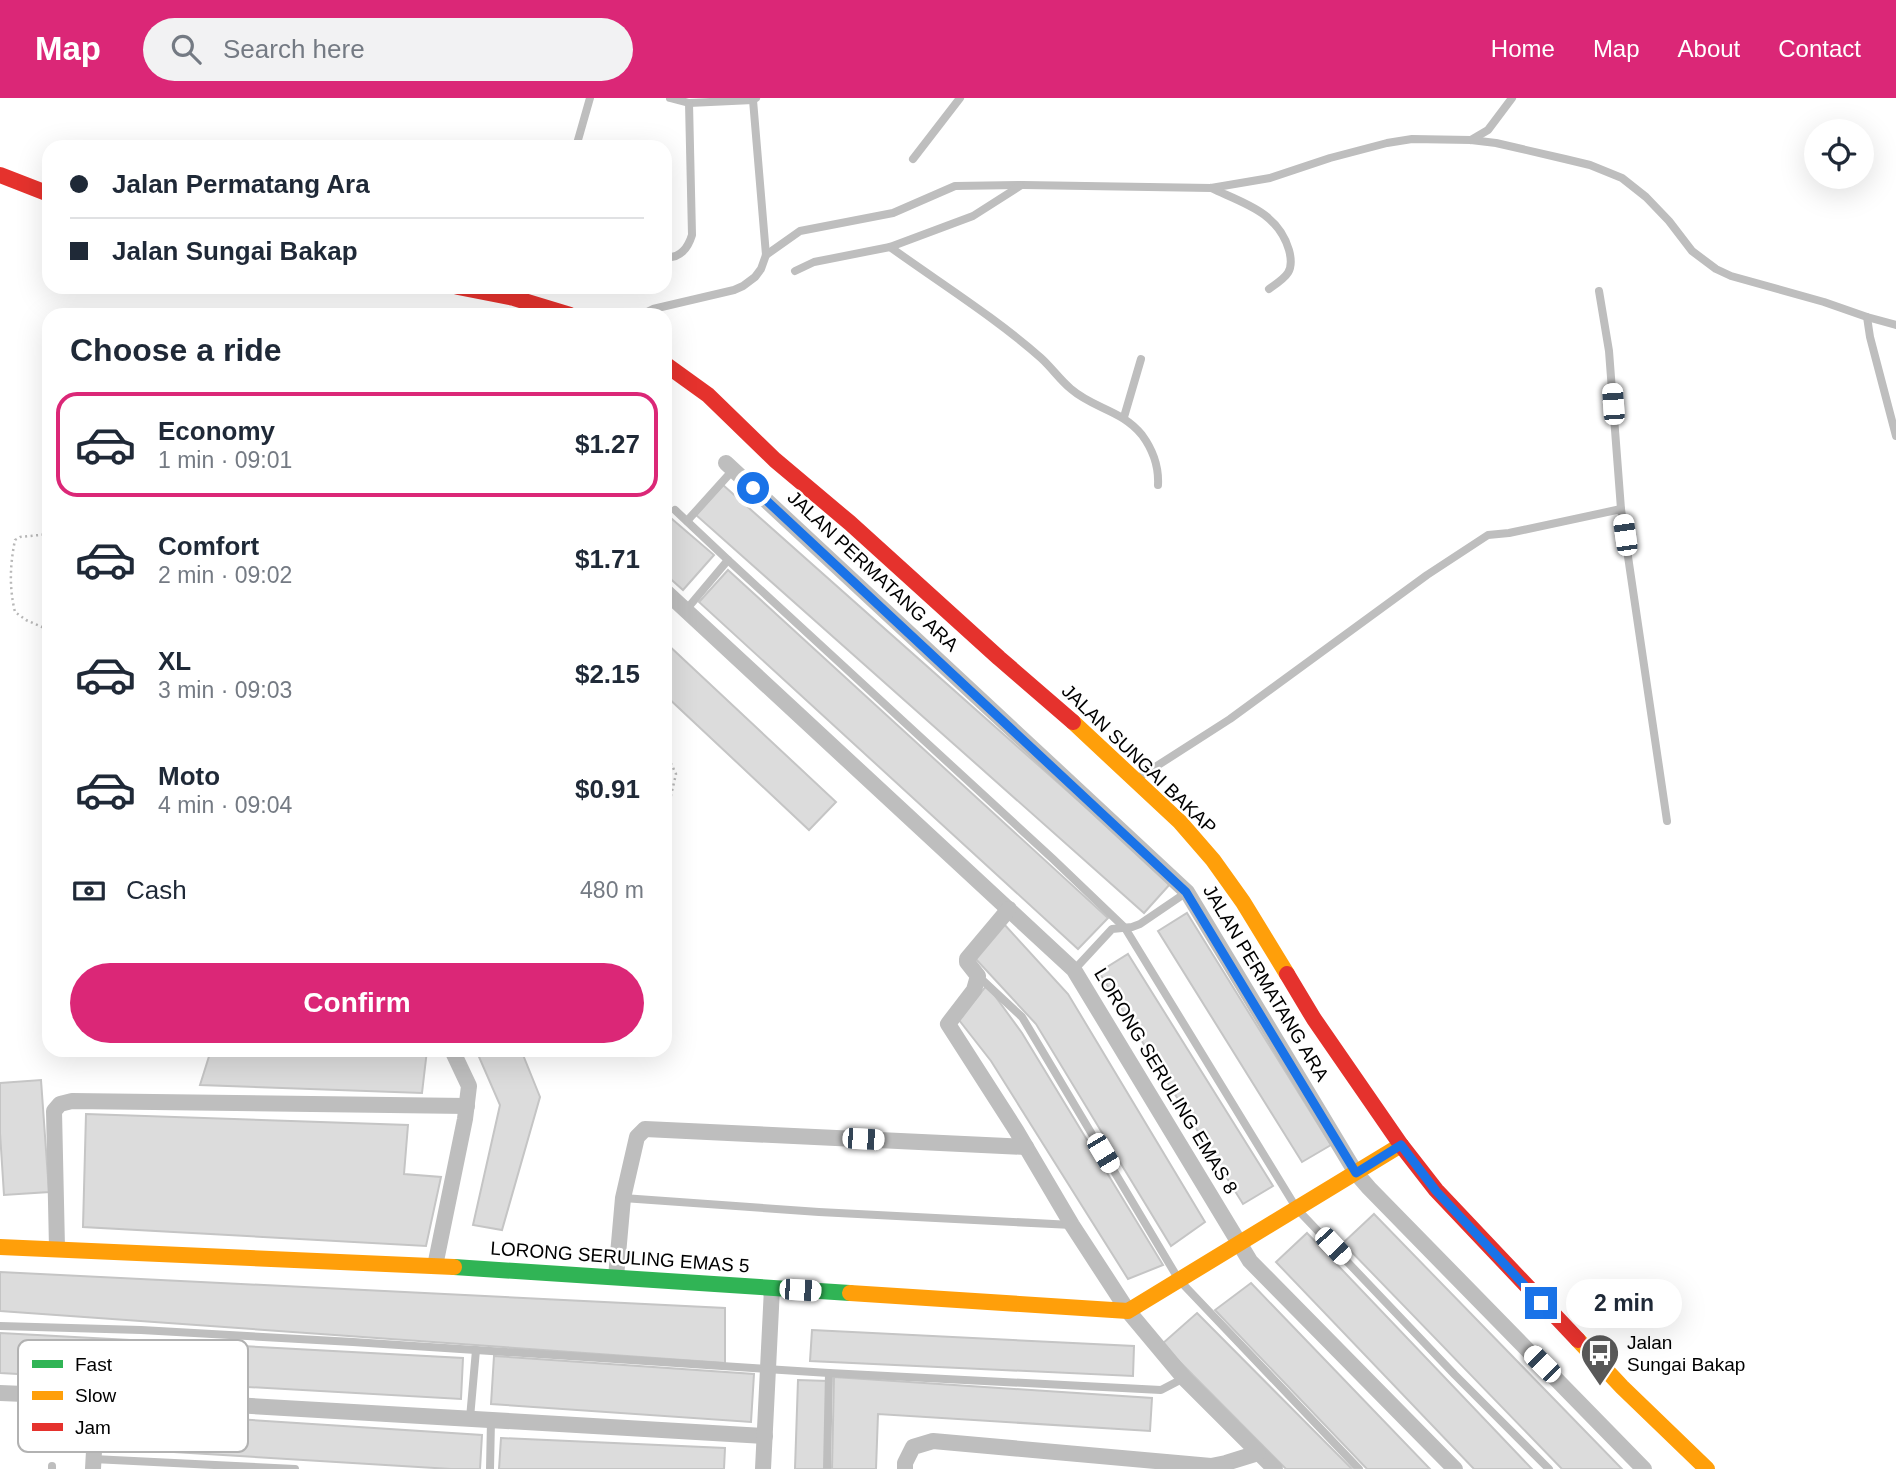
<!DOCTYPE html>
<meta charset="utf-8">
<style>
:root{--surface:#fff;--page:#f2f2f3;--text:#1f2937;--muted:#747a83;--line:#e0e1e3;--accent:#db2777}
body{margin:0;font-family:Arial,sans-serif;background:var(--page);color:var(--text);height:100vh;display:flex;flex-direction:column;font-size:26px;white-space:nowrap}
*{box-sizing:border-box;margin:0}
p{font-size:23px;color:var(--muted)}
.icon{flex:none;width:38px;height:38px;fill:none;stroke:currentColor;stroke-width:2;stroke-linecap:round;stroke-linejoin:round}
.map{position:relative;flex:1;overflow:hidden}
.side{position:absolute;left:42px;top:210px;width:630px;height:749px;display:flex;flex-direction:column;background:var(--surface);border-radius:21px;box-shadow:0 7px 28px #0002}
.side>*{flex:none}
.top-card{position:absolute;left:42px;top:42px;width:630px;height:154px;border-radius:21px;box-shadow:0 7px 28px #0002;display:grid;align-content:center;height:154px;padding:0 28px;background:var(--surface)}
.fabs{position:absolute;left:1804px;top:21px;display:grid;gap:14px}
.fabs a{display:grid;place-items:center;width:70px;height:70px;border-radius:50%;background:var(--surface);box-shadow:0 7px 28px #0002;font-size:35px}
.end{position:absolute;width:32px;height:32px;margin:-16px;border:9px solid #1a73e8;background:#fff;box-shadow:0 0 0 4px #fff}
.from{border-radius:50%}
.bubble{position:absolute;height:49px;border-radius:24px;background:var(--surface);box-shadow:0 7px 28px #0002;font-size:23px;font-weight:700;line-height:49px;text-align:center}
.car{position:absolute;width:21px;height:42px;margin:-21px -10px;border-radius:9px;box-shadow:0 0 5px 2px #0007;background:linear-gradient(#fff 24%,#345 0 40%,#fff 0 76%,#345 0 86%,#fff 0)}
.top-card b{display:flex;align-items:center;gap:24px;height:66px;font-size:26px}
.top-card b+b{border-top:2px solid var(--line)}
.top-card i{width:18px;height:18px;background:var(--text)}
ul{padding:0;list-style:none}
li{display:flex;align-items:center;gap:21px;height:105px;margin:0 14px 10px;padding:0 14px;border:4px solid transparent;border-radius:21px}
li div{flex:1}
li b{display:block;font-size:26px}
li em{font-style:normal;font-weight:700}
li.on{border-color:var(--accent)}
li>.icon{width:63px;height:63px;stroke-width:1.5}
h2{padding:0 28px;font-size:32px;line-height:84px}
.pay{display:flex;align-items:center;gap:18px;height:77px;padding:0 28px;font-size:26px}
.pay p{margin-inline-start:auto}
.primary-button{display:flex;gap:14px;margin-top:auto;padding:14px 28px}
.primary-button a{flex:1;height:80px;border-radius:42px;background:var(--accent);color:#fff;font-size:28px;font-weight:700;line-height:80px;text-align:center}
header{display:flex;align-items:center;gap:42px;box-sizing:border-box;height:98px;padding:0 35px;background:var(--accent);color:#fff}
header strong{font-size:33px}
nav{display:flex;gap:38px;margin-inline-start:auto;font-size:24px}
.search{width:490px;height:63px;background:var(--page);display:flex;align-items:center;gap:18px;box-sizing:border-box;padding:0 24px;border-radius:38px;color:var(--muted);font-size:26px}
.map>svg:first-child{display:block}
</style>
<header>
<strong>Map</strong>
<div class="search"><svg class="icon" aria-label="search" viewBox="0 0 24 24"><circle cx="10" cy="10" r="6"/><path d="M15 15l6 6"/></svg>Search here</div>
<nav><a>Home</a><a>Map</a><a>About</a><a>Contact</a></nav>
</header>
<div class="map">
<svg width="1896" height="1371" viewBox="0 0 1896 1371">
<rect width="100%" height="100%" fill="#fff"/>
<g fill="#dcdcdc" stroke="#c5c5c5" stroke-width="2">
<polygon points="723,387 1171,785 1144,815 696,417"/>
<polygon points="665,415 714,457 683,492 665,476"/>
<polygon points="728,472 1108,820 1078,851 699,504"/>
<polygon points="665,544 836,704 809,732 665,597"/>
<polygon points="1187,815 1331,1047 1302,1064 1158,833"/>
<polygon points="1003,825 1068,896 1205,1124 1171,1148 1036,926 973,858"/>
<polygon points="1128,856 1273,1088 1243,1106 1099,874"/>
<polygon points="987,887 1022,935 1163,1167 1128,1181 991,963 959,922"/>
<polygon points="211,952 427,952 422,995 200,987"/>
<polygon points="476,952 521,952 540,999 502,1132 473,1127 500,1007"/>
<polygon points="41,982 49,1094 4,1097 0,1035 0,985"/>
<polygon points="86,1016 408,1027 404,1076 441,1079 426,1148 83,1129"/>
<polygon points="1374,1116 1622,1371 1562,1371 1343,1145"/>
<polygon points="1307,1135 1532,1371 1474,1371 1276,1164"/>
<polygon points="0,1174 725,1210 725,1265 0,1213"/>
<polygon points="1251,1185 1430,1371 1367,1371 1215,1212"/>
<polygon points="1197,1215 1352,1371 1286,1371 1162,1246"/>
<polygon points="812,1232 1134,1248 1133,1278 810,1263"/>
<polygon points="0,1235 463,1260 461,1301 0,1275"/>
<polygon points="494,1258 754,1276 751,1324 491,1306"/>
<polygon points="834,1279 1152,1300 1150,1333 878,1316 876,1371 832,1371"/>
<polygon points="798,1282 828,1283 826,1371 795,1371"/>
<polygon points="127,1314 482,1337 480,1371 451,1371 125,1351"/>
<polygon points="501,1340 725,1350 724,1371 499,1371"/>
</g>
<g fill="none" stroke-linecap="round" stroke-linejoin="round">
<g stroke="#b8b8b8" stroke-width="2.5" stroke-dasharray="2 3.5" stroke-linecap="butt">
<path d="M49 436 20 439 15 442C10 467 9 489 15 514L26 522 49 532"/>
<polyline points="665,656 667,657 676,676 665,723"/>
</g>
<g stroke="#bebebe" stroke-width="8">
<polyline points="670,0 689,5 753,2"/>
<polyline points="1471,42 1488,32 1512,0"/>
<polyline points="576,49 590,0"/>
<polyline points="913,61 960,0"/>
<path d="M1211 90C1243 105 1278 114 1289 152 1295 174 1286 179 1269 191"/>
<path d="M890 149C940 185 996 220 1041 260 1052 270 1060 282 1071 291 1094 311 1122 312 1142 337 1153 352 1159 368 1158 387"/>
<polyline points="766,157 800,133 893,115 955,88 1023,87 1211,90 1270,80 1330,60 1387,45 1412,41 1471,42 1496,45 1565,61 1590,67 1622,80 1646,99 1669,123 1692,153 1716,171 1731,178 1824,204 1867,219 1870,239 1896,338"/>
<path d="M665 159C680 161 688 150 692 137L689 5"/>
<polyline points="795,173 814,164 890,149 973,118 1020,88"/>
<polyline points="1599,193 1609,253 1621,411 1667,723"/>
<polyline points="641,217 653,211 734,192 743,188 755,179 761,171 766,157 753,2 756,0"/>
<polyline points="1867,219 1896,227"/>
<polyline points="1124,319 1141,261"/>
<polyline points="675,412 728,462 1053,761 1125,830 1297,1111 1455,1277 1549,1371"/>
<polyline points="687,423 733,372"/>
<polyline points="686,512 728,462"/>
<polyline points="1138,680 1230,621 1427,477 1488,437 1509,435 1621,411"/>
<polyline points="1074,872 1112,831 1132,829 1140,826 1187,794"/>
<polyline points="978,878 1022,919 1179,1182 1359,1371"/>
<polyline points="623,1100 819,1114 1072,1127"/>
<polyline points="0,1228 141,1232 353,1244 829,1275"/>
<polyline points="470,1320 476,1252"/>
<polyline points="93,1361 295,1371"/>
<polyline points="52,1371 52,1368"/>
<polyline points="490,1371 491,1322"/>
<polyline points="827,1371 829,1275 1161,1292 1184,1280"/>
</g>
<g stroke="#bebebe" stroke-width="16">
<polyline points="726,365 1187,794 1356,1075 1369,1090 1644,1371"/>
<polyline points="665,493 1074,872 1250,1163 1455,1371"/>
<polyline points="1009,811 967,861 967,864 978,878 974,892 948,926 1016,1032 1072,1127 1128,1213 1184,1280 1275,1371"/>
<polyline points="57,1150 54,1013 60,1006 72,1003 467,1008"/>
<polyline points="435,1168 465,1021 469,988 452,952"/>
<polyline points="616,1179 623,1100 637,1039 645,1031 1026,1049"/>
<polyline points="0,1295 97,1299 765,1338"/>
<polyline points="93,1371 97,1299"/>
<polyline points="763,1371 772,1190"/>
<polyline points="905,1371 905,1365 913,1349 933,1343 1211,1368 1226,1365 1258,1355"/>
</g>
<polyline stroke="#30b455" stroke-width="16" points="454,1169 850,1195"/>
<g stroke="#ff9f0a" stroke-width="16">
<polyline points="1073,624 1180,724 1213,762 1243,804 1287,876"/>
<polyline points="0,1149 454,1169"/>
<polyline points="850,1195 1128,1213 1401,1047"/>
<polyline points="1578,1242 1622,1289 1707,1371"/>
</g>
<g stroke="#e5322d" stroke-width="16">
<polyline points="0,77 49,96"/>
<polyline points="458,189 514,200 570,217"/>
<polyline points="665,266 708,297 775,362 850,425 999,560 1073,624"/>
<polyline points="1287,876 1314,921 1401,1047 1436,1092 1578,1242"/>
</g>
</g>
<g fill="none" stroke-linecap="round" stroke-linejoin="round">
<polyline stroke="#1a73e8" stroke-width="9" points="753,390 1186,794 1356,1075 1401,1047 1436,1093 1541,1205"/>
</g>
<defs>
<g id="bus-pin" transform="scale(2.0125)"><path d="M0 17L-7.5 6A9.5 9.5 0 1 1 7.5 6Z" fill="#595959" stroke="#fff"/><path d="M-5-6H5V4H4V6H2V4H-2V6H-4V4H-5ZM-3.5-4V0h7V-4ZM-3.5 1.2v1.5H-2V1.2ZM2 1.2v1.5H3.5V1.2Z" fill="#fff"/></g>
</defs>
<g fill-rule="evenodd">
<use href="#bus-pin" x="1600" y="1255"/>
</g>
<g text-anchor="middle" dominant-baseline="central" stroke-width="5" stroke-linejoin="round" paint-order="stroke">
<g font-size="19" fill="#000" stroke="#fff">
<text transform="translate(873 473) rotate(43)">JALAN PERMATANG ARA</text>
<text transform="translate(1139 661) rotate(44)">JALAN SUNGAI BAKAP</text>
<text transform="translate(1266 885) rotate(59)">JALAN PERMATANG ARA</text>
<text transform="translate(1166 983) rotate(59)">LORONG SERULING EMAS 8</text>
<text transform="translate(620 1159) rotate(4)">LORONG SERULING EMAS 5</text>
</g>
<g font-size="19" fill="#000" stroke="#fff" text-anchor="start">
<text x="1627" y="1244">Jalan<tspan x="1627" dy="22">Sungai Bakap</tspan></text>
</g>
</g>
<rect x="18" y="1242" width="230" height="112" rx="10" fill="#fff" stroke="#b2b2b2" stroke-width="2"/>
<rect x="32" y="1262" width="31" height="8" fill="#30b455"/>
<rect x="32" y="1293" width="31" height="9" fill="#ff9f0a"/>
<rect x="32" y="1325" width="31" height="8" fill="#e5322d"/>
<g font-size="19" fill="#000">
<text x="75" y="1273">Fast</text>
<text x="75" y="1304">Slow</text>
<text x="75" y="1336">Jam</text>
</g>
</svg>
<div class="fabs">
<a><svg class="icon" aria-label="locate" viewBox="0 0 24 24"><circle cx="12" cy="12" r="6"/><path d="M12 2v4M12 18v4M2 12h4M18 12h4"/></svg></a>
</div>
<i class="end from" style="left:753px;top:390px"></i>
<i class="end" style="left:1541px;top:1205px"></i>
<div class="bubble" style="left:1566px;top:1181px;width:116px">2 min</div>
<i class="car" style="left:1613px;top:306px;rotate:356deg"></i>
<i class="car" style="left:1625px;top:437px;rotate:352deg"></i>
<i class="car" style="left:863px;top:1041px;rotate:93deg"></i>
<i class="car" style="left:1103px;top:1055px;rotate:149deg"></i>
<i class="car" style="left:1333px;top:1148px;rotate:137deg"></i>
<i class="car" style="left:800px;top:1192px;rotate:94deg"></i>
<i class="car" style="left:1542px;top:1266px;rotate:315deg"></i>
<div class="top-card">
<b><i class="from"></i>Jalan Permatang Ara</b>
<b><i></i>Jalan Sungai Bakap</b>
</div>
<section class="side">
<h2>Choose a ride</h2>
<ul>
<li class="on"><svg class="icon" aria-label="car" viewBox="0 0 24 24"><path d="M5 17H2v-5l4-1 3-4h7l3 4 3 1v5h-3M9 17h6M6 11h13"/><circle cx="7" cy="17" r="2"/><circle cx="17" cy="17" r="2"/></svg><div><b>Economy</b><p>1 min · 09:01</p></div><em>$1.27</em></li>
<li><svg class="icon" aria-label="car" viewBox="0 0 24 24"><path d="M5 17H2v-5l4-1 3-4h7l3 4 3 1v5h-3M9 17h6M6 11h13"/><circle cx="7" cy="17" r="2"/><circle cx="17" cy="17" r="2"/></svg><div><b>Comfort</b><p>2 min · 09:02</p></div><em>$1.71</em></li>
<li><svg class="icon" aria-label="car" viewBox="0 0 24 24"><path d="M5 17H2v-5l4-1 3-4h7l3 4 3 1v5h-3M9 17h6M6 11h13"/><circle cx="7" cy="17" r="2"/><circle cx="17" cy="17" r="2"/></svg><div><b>XL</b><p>3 min · 09:03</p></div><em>$2.15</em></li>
<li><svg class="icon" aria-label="car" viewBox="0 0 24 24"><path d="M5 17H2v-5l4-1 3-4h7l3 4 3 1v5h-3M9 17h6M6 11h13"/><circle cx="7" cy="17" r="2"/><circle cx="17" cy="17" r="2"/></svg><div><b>Moto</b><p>4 min · 09:04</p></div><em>$0.91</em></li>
</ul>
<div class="pay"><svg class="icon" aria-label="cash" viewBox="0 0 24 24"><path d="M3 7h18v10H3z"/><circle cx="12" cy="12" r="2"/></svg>Cash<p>480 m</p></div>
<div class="primary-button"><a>Confirm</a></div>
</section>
</div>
